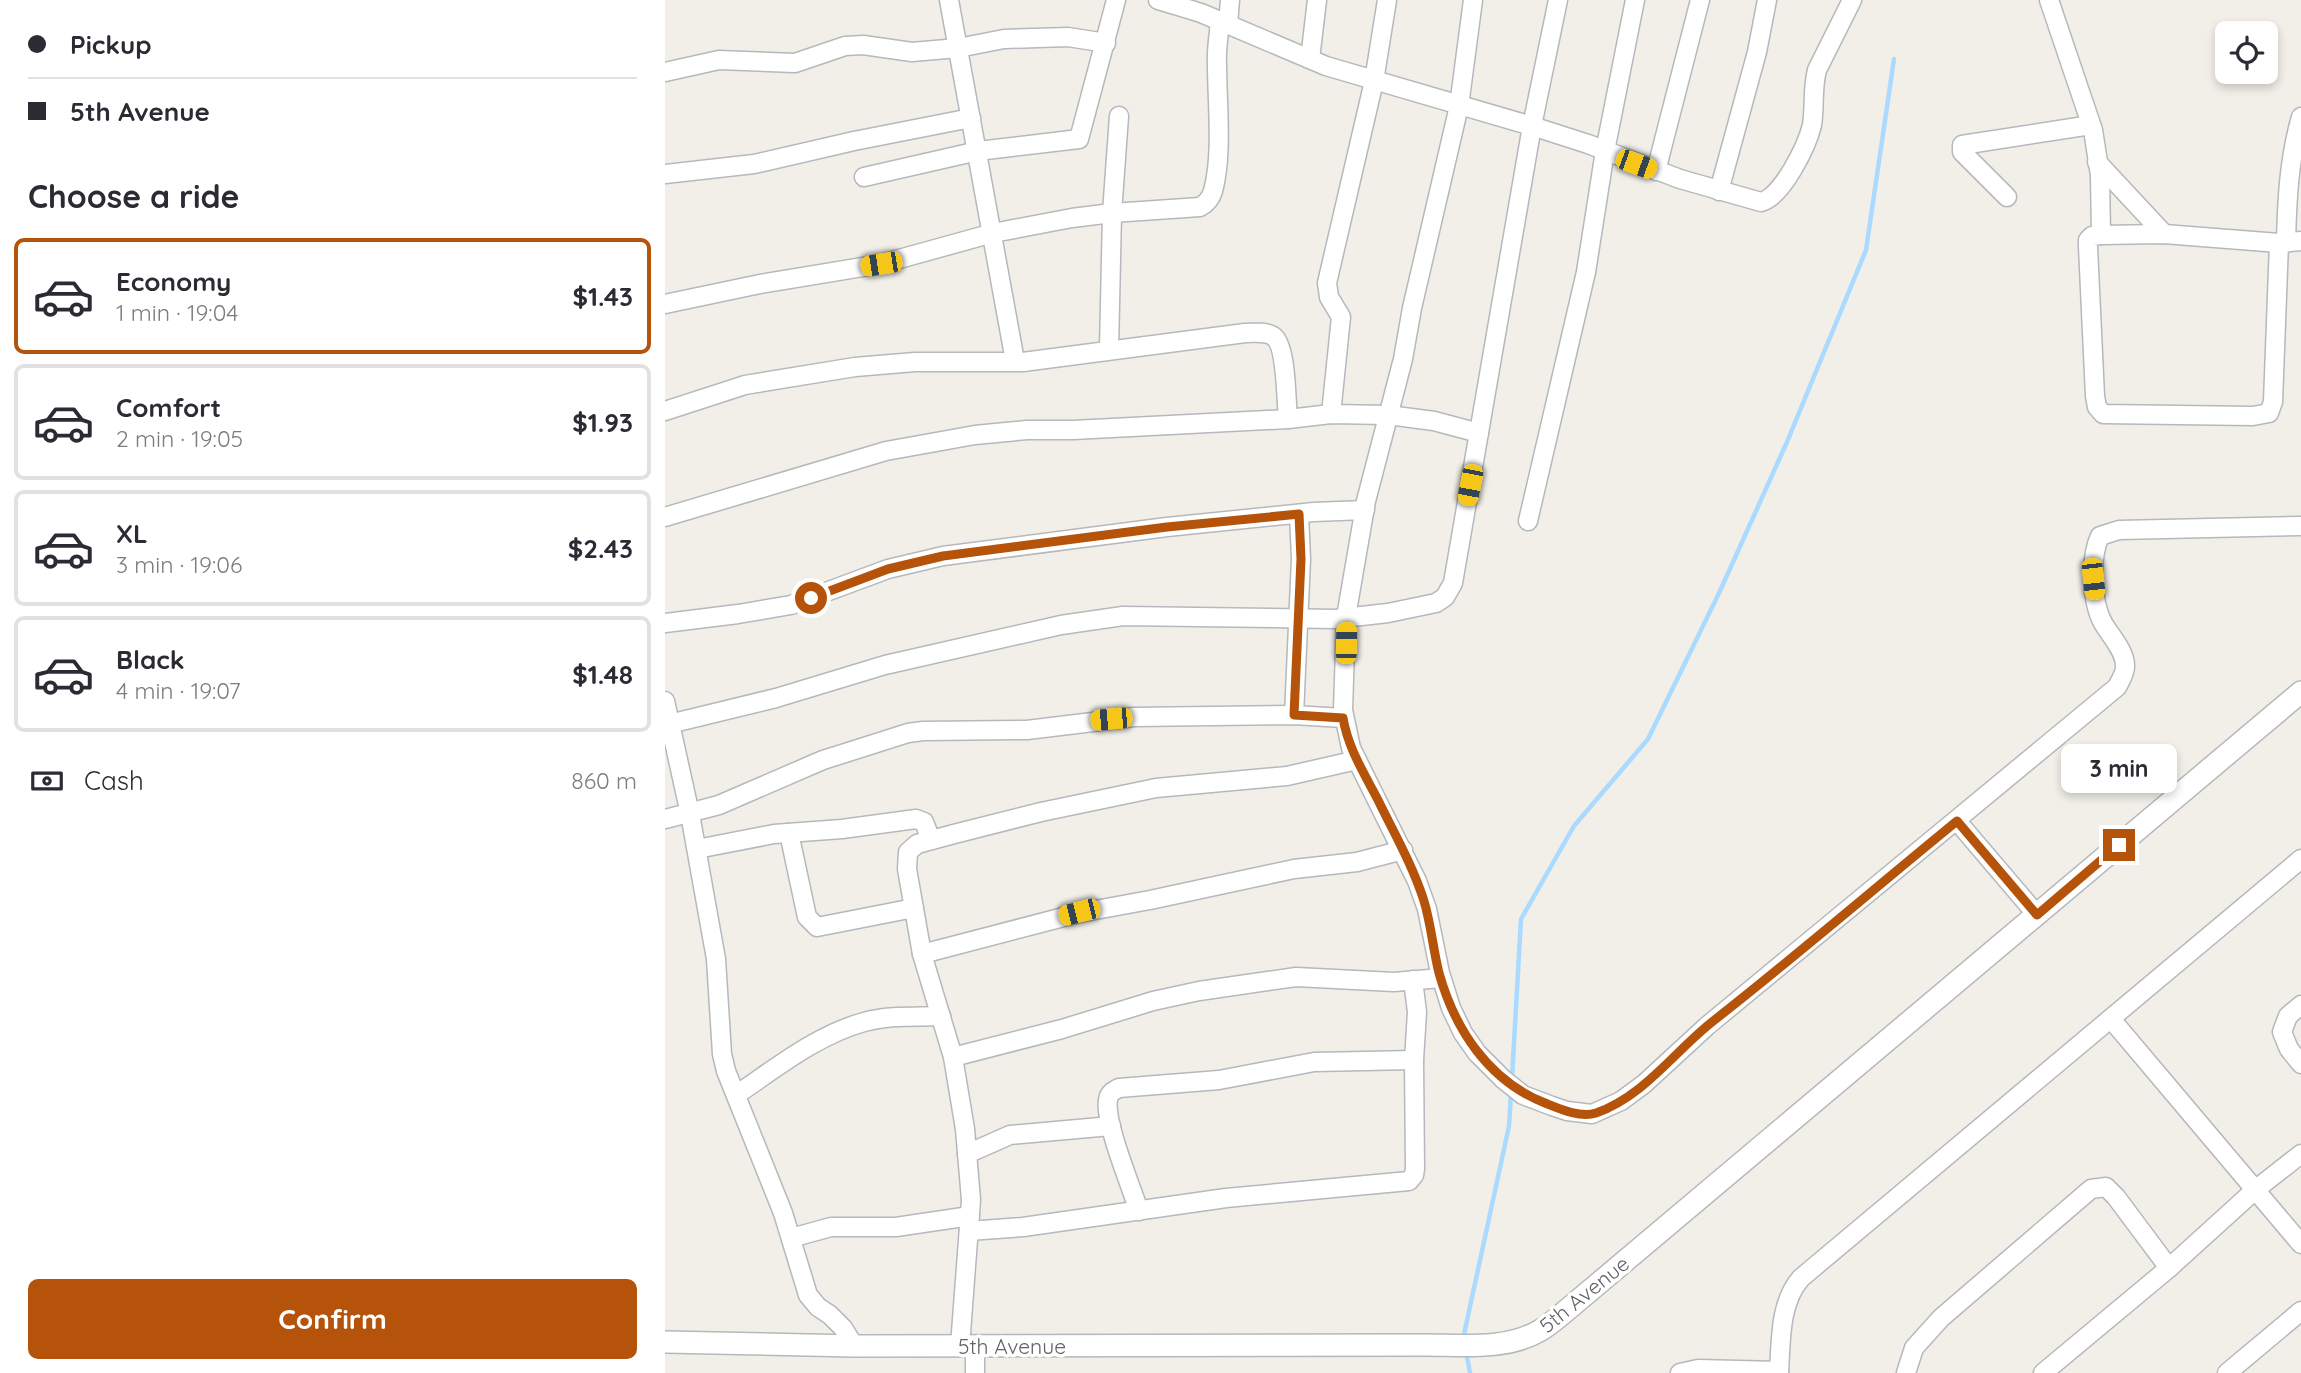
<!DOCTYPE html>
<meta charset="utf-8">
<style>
:root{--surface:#fff;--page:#f2f2f3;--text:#2b2b33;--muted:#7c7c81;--line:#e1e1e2;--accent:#b45309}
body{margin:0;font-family:Quicksand,sans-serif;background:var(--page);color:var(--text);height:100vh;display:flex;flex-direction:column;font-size:26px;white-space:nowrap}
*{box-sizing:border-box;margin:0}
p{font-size:23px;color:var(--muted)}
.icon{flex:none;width:38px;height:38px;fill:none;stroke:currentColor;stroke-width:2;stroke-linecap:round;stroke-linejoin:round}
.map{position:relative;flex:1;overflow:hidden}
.details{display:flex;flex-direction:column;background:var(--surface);width:665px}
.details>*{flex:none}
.banner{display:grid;align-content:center;height:154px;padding:0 28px;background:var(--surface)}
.buttons{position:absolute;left:1550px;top:21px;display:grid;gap:14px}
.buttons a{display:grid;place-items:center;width:63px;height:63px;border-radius:10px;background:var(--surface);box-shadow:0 4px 10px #0003;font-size:35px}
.end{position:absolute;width:32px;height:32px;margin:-16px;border:9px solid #b45309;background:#fff;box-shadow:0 0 0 4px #fff}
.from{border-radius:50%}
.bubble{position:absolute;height:49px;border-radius:10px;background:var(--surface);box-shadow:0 4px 10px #0003;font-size:23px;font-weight:800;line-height:49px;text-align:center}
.car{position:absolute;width:21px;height:42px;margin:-21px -10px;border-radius:9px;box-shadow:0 0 5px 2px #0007;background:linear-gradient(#f5c518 24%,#345 0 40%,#f5c518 0 76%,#345 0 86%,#f5c518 0)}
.banner b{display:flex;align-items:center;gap:24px;height:66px;font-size:26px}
.banner b+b{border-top:2px solid var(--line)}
.banner i{width:18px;height:18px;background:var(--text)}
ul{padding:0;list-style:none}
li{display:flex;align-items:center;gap:21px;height:116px;margin:0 14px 10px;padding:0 14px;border:4px solid var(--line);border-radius:10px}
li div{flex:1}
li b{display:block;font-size:26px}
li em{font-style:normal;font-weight:800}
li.on{border-color:var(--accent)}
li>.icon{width:63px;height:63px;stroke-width:1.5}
h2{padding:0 28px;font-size:32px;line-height:84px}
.pay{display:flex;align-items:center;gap:18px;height:77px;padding:0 28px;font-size:26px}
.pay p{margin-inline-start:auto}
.cta{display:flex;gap:14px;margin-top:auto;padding:14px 28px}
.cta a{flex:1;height:80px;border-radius:10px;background:var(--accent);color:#fff;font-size:28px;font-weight:800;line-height:80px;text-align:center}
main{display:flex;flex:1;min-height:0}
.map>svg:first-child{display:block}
</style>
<main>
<section class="details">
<div class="banner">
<b><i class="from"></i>Pickup</b>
<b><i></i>5th Avenue</b>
</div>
<h2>Choose a ride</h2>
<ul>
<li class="on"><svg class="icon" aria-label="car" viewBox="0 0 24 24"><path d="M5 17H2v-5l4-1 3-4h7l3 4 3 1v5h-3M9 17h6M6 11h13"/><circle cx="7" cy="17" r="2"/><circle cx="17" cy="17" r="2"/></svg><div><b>Economy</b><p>1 min · 19:04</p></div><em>$1.43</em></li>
<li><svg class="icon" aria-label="car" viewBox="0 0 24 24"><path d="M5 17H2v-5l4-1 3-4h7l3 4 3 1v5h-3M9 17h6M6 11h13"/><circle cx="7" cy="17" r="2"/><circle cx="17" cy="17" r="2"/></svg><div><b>Comfort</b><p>2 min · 19:05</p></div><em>$1.93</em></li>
<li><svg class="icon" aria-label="car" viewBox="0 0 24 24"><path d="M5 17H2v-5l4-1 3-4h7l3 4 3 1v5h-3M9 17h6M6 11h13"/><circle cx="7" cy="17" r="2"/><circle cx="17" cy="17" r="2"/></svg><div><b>XL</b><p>3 min · 19:06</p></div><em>$2.43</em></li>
<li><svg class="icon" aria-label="car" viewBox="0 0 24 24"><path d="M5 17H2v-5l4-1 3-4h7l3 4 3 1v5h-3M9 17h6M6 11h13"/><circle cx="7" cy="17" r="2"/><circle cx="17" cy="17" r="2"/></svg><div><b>Black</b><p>4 min · 19:07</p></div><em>$1.48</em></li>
</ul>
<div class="pay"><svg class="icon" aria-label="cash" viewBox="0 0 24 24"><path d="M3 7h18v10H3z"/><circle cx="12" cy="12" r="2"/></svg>Cash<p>860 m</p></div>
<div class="cta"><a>Confirm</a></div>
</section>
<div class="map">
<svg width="1636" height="1373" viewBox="0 0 1636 1373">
<rect width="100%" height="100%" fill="#f1efe8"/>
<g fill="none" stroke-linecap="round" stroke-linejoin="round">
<g stroke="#aadaff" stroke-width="4.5">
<polyline points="847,1078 856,919 909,826 983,739 1055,591 1122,442 1201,250 1229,59"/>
<polyline points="798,1339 844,1126 846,1094"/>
<polyline points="801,1351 805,1373"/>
</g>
<g stroke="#b5b8bc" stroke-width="21">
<g id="minor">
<polyline points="284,0 350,361"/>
<path d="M493 0 536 13 661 66 867 126 923 144 1015 179 1096 202C1117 197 1142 146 1147 125 1150 107 1147 89 1152 70L1187 0"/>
<path d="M808 0 794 106 747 308 738 359 701 501 681 617 678 710 686 748 752 881 762 909 775 973 786 1008 798 1033 812 1053 838 1079 858 1095 887 1106 902 1111 927 1114 956 1101 979 1084 1042 1026 1452 687C1455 681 1460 674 1460 667 1461 652 1445 635 1438 623 1426 601 1425 557 1435 536L1454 530 1636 526"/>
<polyline points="1384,0 1428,130 1435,175 1436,235 1499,234 1614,243 1636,241"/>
<polyline points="563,24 565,0"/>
<polyline points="645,59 652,0"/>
<polyline points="0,72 54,60 130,63 180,46 198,45 247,52 293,48 339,39 403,37 441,43"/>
<polyline points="1432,162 1499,234"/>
<polyline points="991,171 1035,0"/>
<polyline points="0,174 89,164 189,141 306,118"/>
<polyline points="199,177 313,151 414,139 451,0"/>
<polyline points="1054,191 1092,52 1102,0"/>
<polyline points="1342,197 1297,152 1297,145 1426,125"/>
<polyline points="1436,235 1427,236 1423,240 1423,247 1430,396 1432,407 1438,414 1588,416 1604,413 1608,402 1614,243"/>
<path d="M1621 243C1622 199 1624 159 1636 117"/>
<path d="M0 304 95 284 216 264 328 233 407 218 447 213 535 207C542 203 546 198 548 191 558 155 552 102 552 64 551 50 554 35 555 21"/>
<polyline points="444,350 447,213 454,116"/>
<path d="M0 411 80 385 190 367 250 362H358L580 333C589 333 600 331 608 336 622 345 621 402 623 419"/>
<polyline points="666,414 676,317 664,297 662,283 709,81 722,0"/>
<polyline points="0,517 221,451 310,435 362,430 408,430 623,419 666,414 723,415 769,421 814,433"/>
<polyline points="863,521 921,272 940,151 970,0"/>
<polyline points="0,623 73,614 126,605 223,569 278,556 502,527 649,512 700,510"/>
<polyline points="0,701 25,814 51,959 57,1054 61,1071 118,1213 143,1295 153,1307 165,1315 178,1328 189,1346"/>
<polyline points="629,715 636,559 634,514"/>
<polyline points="0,725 111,698 220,665 396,625 458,616 670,619 723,613 771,603 780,597 788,583 867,126 893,0"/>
<polyline points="0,819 54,805 158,760 243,733 258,731 362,730 469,717 629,715 678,718"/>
<polyline points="1292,821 1372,915"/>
<polyline points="124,833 142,917 152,927 249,908"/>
<polyline points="32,849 109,834 177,829 251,819 259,822 266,840"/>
<polyline points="257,954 414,913 485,900 629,869 692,862 738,850"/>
<polyline points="1636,1005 1623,1016 1617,1032 1624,1049 1636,1064"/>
<polyline points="1446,1019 1636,1244"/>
<polyline points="288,1057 397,1029 488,1001 534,991 631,977 729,982 776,978"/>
<path d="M71 1095C111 1068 152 1035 199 1022 224 1015 251 1017 276 1016"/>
<polyline points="302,1154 345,1135 446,1126"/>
<path d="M474 1211C466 1186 439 1122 443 1100 444 1093 448 1091 454 1088L554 1080 649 1062 749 1060"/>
<polyline points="304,1231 358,1227 561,1198 744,1181 749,1175 750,1169 749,1060 752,1012 748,980"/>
<polyline points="126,1238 166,1227 231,1227 305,1216"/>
<polyline points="295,1346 306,1200 300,1129 288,1057 257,954 242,869 243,852 252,844 289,834 376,812 491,788 622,776 692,760"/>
<polyline points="310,1373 310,1346"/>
<polyline points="1015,1373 1033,1369 1114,1371"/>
<path d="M1114 1373C1116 1342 1114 1303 1136 1278L1636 859"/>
<polyline points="1241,1373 1249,1348 1276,1318 1426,1189 1441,1187 1451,1197 1504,1268"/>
<polyline points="1378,1373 1504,1268 1590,1190 1636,1154"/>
<polyline points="1562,1373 1636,1311"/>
</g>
</g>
<g stroke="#b5b8bc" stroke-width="24">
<path id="tertiary" d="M0 1342 189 1346 761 1345C797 1345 842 1350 874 1331 887 1324 898 1313 909 1304L1636 692"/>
</g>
<use href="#minor" stroke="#fff" stroke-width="18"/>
<use href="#tertiary" stroke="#fff" stroke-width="21"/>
</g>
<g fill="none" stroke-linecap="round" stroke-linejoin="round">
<path stroke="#b45309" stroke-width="9" d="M146 598 223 569 278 556 502 527 634 514 636 559 629 715 678 718C683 748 699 773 713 800 729 833 748 866 759 901 766 924 768 949 774 973 790 1030 824 1081 880 1103 895 1109 915 1118 931 1113 978 1097 1009 1052 1047 1022 1130 957 1210 888 1292 821L1372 915 1454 845"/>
</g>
<g text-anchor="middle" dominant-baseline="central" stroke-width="7" stroke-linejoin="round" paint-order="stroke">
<g font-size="21" fill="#5f6368" stroke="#fff">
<text transform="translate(919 1294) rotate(-39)">5th Avenue</text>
<text x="347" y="1346">5th Avenue</text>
</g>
</g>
</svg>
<div class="buttons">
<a><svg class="icon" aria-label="locate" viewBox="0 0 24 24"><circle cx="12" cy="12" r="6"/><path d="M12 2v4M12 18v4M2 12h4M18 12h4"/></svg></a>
</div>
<i class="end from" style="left:146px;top:598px"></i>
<i class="end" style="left:1454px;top:845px"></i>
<div class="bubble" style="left:1396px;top:744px;width:116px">3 min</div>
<i class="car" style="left:971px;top:164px;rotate:110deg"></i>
<i class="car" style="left:216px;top:264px;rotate:261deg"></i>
<i class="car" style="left:805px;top:485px;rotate:191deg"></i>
<i class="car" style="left:1428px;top:579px;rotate:174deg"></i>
<i class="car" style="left:681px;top:643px;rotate:1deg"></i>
<i class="car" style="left:446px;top:719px;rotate:265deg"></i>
<i class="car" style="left:414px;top:912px;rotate:256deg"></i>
</div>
</main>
